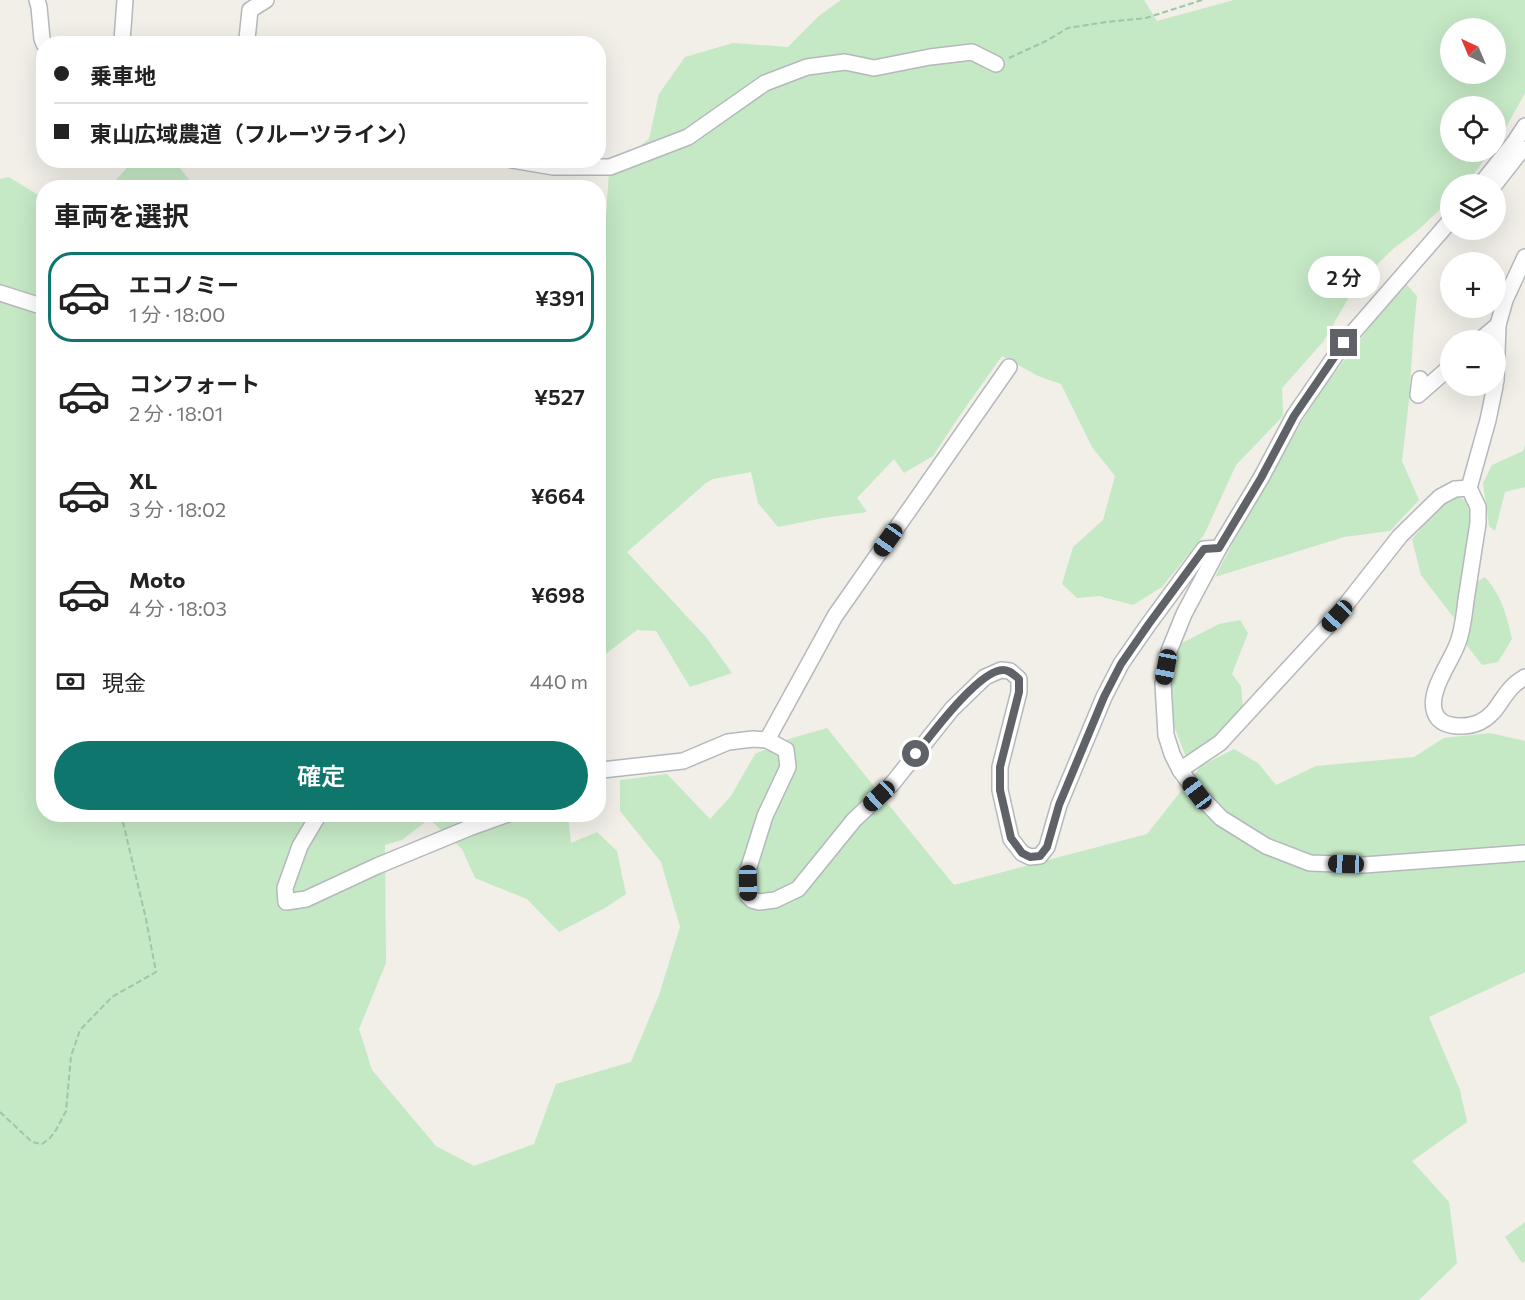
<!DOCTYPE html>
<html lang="ja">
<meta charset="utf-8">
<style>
:root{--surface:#fff;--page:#f2f2f2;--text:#222;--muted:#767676;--line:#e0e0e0;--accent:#0f766e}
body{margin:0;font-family:Commissioner,"Noto Sans JP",sans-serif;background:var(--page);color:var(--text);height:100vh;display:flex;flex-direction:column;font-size:22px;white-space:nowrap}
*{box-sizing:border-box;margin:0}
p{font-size:20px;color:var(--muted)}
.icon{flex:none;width:33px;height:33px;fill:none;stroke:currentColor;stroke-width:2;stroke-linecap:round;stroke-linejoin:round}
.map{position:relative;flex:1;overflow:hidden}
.panel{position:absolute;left:36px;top:180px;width:570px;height:642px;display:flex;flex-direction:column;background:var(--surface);border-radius:24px;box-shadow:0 6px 24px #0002}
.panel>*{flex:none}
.banner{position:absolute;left:36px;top:36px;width:570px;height:132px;border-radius:24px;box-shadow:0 6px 24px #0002;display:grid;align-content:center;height:132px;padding:0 18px;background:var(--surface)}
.needle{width:39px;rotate:316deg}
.tools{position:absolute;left:1440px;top:18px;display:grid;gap:12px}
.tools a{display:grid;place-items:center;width:66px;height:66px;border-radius:50%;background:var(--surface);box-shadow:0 6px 24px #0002;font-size:30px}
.end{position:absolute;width:27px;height:27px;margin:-14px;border:8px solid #5f6368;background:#fff;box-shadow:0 0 0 3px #fff}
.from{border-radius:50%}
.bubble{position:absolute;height:42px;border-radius:21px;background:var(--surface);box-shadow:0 6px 24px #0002;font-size:20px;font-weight:600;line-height:42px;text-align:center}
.car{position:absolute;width:18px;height:36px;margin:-18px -9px;border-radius:8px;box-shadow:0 0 4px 2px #0007;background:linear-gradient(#222 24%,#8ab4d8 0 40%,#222 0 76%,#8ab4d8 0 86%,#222 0)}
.banner b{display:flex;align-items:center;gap:21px;height:57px;font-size:22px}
.banner b+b{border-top:2px solid var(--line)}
.banner i{width:15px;height:15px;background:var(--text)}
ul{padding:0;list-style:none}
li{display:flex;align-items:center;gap:18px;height:90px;margin:0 12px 9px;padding:0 6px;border:3px solid transparent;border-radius:24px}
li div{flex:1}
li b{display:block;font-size:22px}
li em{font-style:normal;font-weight:600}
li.selected{border-color:var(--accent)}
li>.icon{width:54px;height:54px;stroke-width:1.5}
h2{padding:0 18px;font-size:27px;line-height:72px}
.pay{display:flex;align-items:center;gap:15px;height:66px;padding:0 18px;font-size:22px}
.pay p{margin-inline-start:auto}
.button{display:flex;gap:12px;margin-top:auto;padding:12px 18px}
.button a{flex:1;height:69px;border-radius:36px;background:var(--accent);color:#fff;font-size:24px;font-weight:600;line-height:69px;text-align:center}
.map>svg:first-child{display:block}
</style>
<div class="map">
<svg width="1525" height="1300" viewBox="0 0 1525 1300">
<rect width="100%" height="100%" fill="#f1efe8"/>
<g fill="#c5e8c5" fill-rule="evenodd">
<path d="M841 0H1144L1157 21 1234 0H1525V93L1505 129 1496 143V106H1450V152H1490L1467 184H1450V200L1417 231 1394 248 1356 285 1323 342 1282 388 1283 416 1236 465 1204 535 1162 587 1133 605 1099 596 1077 598 1062 584 1073 547 1103 520 1115 476 1092 447 1061 384 1038 376 1002 356 960 415 933 456 904 473 894 459 857 498 867 512 823 518 778 527 758 503 751 472 713 479 706 483 627 552 706 637 732 673 690 687 656 631 637 630 599 659V224L606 217 609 171 649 139 659 94 685 57 733 43 788 47 820 15ZM1450 28H1496V74H1450Z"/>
<polygon points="134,160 174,161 195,187 115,187 114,182"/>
<path d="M9 177 43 198 44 814 568 815 571 843 597 832 617 851 626 894 605 908 559 932 527 899 475 878 462 849 429 819 402 840 385 845 386 963 359 1029 372 1070 436 1146 474 1166 534 1144 556 1084 631 1062 659 995 680 927 661 862 620 811V780L667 774 710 819 731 796 755 754 789 739 827 728C869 780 911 833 954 885L1147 834 1201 766 1234 749 1258 763 1276 785 1316 766 1414 757 1444 738 1490 733 1525 741V972L1429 1017 1460 1090 1467 1122 1412 1161 1449 1202 1457 1263 1419 1300H0V179Z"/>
<polygon points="1404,282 1417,296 1413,339 1409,400 1402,461 1419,500 1390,531 1344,537 1215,577 1255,501 1317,396"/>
<polygon points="1525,445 1525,487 1505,492 1495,531 1489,526 1483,483 1492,465 1523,451"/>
<polygon points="1459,497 1466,501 1470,514 1466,564 1454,618 1421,575 1412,539 1444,502"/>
<path d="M1485 577C1502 597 1506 613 1512 639L1498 662 1482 665 1465 643 1475 583Z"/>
<polygon points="1240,620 1248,633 1232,674 1241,686 1243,709 1220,737 1186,757 1174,726 1171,680 1178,645 1219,624"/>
<polygon points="1525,1222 1525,1261 1522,1263 1505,1237"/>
</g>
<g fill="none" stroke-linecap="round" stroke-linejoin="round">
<g stroke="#b5b8bc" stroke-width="18">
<g id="minor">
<polyline points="37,0 39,7 42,39 44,44"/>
<polyline points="120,44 122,41 125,0"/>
<polyline points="248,44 247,39 250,10 266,0"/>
<polyline points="512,160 553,167 610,167 688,137 765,83 807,67 845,62 874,68 930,57 972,52 996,64"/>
<polyline points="1481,184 1514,143 1525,126"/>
<polyline points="1495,184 1521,151 1525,149"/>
<polyline points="1450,221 1344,343 1294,416 1261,478 1219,548 1184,614 1169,651 1163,684 1166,735 1172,754 1180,770 1197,793 1221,818 1266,846 1310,863 1364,865 1525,853"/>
<polyline points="0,293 44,307"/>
<polyline points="1480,340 1498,325"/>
<polyline points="1420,379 1418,395 1450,367"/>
<polyline points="1496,381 1498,325 1505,300 1525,257"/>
<polyline points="1469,488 1488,420 1495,386"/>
<polyline points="767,740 835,616 1009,367"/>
<path d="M1180 770 1220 743 1337 616 1400 536 1440 497 1455 489 1469 488 1478 507V523C1474 549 1470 574 1466 600 1464 615 1463 631 1457 645 1450 663 1427 693 1435 713 1441 729 1467 728 1480 722 1498 713 1500 698 1514 685 1517 682 1521 680 1525 677"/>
<polyline points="598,772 602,770 683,761 728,742 753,739 767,740 786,750 788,767 765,816 748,870 748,896 752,900 759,902 775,900 798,889 854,820 892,784 952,709 985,677 1001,670 1010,671 1019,679 1019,692 1000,767 1000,790 1011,839 1022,853 1030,857 1040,856 1047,847 1059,805 1104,697 1121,664 1148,625 1204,549 1219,548"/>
<polyline points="319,814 300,846 285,888 286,902 306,899 377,866 469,828 508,814"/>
</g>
</g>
<g stroke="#9cc7a9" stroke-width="2" stroke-dasharray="6 3" stroke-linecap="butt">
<polyline points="1009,58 1046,41 1068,28 1106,22 1146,18 1202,0"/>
<polyline points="0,1112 32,1142 42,1144 50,1138 56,1130 66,1111 71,1056 80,1030 112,997 156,972 146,919 121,814"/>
</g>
<use href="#minor" stroke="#fff" stroke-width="15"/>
</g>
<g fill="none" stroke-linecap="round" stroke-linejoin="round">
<path stroke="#5f6368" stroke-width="8" d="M916 754C931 735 979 670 1003 670 1010 670 1014 675 1019 679V692L1000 767V790L1011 838 1022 853 1030 857 1040 856 1047 847 1059 805 1104 697 1121 664 1148 625 1204 549 1219 548 1261 478 1294 416 1344 343"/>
</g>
</svg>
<div class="tools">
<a><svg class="needle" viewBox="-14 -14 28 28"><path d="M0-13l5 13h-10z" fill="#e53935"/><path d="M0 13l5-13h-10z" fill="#767676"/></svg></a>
<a><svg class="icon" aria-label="locate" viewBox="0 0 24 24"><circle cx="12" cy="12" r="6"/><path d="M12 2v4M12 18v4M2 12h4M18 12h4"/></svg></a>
<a><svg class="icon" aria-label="layers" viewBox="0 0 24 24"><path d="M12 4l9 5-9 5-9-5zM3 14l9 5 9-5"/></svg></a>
<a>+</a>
<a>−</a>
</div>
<i class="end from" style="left:916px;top:754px"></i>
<i class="end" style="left:1344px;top:343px"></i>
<div class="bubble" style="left:1308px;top:256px;width:72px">2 分</div>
<i class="car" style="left:888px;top:540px;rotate:215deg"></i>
<i class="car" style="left:1337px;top:616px;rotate:223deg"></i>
<i class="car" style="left:1166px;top:667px;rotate:191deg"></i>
<i class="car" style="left:1197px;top:793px;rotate:323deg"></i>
<i class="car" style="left:879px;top:796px;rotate:227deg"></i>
<i class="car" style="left:1346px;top:864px;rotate:272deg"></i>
<i class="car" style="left:748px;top:883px;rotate:179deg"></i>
<div class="banner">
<b><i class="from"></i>乗車地</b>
<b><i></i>東山広域農道（フルーツライン）</b>
</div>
<section class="panel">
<h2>車両を選択</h2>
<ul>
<li class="selected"><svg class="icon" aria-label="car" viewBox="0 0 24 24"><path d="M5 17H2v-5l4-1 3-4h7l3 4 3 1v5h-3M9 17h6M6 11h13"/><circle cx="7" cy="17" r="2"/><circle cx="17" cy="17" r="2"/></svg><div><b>エコノミー</b><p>1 分 · 18:00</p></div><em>¥391</em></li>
<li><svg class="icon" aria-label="car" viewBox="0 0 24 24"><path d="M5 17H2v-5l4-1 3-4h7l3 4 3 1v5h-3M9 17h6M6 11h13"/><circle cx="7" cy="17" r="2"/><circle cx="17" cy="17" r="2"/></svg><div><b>コンフォート</b><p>2 分 · 18:01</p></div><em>¥527</em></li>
<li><svg class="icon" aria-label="car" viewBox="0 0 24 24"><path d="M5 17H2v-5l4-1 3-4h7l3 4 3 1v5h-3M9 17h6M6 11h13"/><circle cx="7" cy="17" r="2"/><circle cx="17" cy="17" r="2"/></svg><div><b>XL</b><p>3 分 · 18:02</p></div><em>¥664</em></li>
<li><svg class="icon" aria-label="car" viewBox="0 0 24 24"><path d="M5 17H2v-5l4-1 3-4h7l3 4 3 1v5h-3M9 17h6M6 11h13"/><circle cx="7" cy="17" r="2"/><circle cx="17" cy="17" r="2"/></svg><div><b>Moto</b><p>4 分 · 18:03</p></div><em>¥698</em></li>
</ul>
<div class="pay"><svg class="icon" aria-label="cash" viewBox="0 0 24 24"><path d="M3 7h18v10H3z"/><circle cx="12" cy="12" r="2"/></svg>現金<p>440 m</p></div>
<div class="button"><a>確定</a></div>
</section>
</div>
